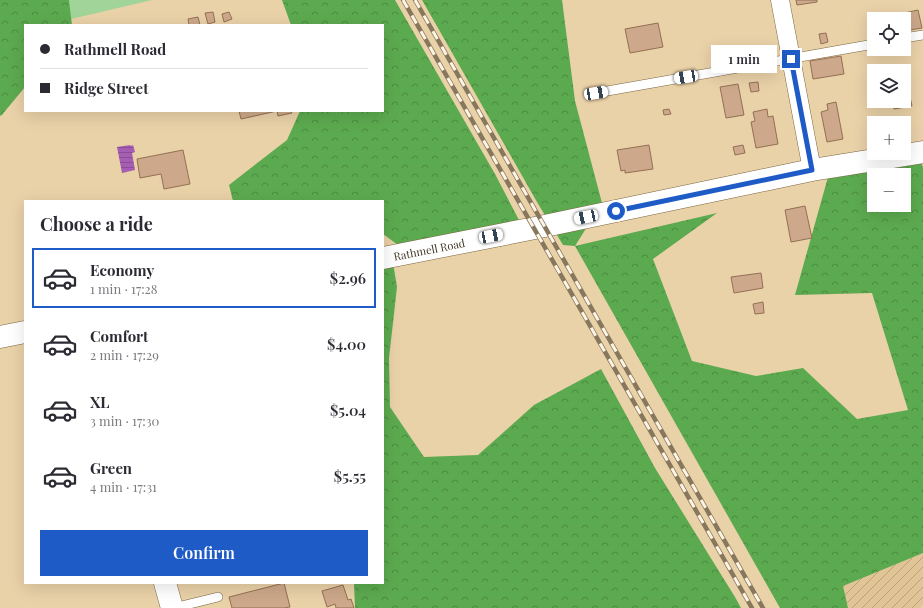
<!DOCTYPE html>
<meta charset="utf-8">
<style>
:root{--surface:#fff;--page:#f7f7f7;--text:#2b2b33;--muted:#7c7c81;--line:#e1e1e2;--accent:#1e5bc7}
body{margin:0;font-family:"Playfair Display",serif;background:var(--page);color:var(--text);height:100vh;display:flex;flex-direction:column;font-size:15px;white-space:nowrap}
*{box-sizing:border-box;margin:0}
p{font-size:13px;color:var(--muted)}
.icon{flex:none;width:22px;height:22px;fill:none;stroke:currentColor;stroke-width:2;stroke-linecap:round;stroke-linejoin:round}
.map{position:relative;flex:1;overflow:hidden}
.drawer{position:absolute;left:24px;top:200px;width:360px;height:384px;display:flex;flex-direction:column;background:var(--surface);border-radius:0px;box-shadow:0 4px 16px #0002}
.drawer>*{flex:none}
.guide{position:absolute;left:24px;top:24px;width:360px;height:88px;border-radius:0px;box-shadow:0 4px 16px #0002;display:grid;align-content:center;height:88px;padding:0 16px;background:var(--surface)}
.fabs{position:absolute;left:867px;top:12px;display:grid;gap:8px}
.fabs a{display:grid;place-items:center;width:44px;height:44px;border-radius:0px;background:var(--surface);box-shadow:0 4px 16px #0002;font-size:20px}
.end{position:absolute;width:18px;height:18px;margin:-9px;border:5px solid #1e5bc7;background:#fff;box-shadow:0 0 0 2px #fff}
.from{border-radius:50%}
.bubble{position:absolute;height:28px;border-radius:0px;background:var(--surface);box-shadow:0 4px 16px #0002;font-size:13px;font-weight:600;line-height:28px;text-align:center}
.car{position:absolute;width:12px;height:24px;margin:-12px -6px;border-radius:5px;box-shadow:0 0 3px 1px #0007;background:linear-gradient(#fff 24%,#345 0 40%,#fff 0 76%,#345 0 86%,#fff 0)}
.guide b{display:flex;align-items:center;gap:14px;height:38px;font-size:15px}
.guide b+b{border-top:1px solid var(--line)}
.guide i{width:10px;height:10px;background:var(--text)}
ul{padding:0;list-style:none}
li{display:flex;align-items:center;gap:12px;height:60px;margin:0 8px 6px;padding:0 8px;border:2px solid transparent;border-radius:0px}
li div{flex:1}
li b{display:block;font-size:15px}
li em{font-style:normal;font-weight:600}
li.active{border-color:var(--accent)}
li>.icon{width:36px;height:36px;stroke-width:1.5}
h2{padding:0 16px;font-size:18px;line-height:48px}
.action{display:flex;gap:8px;margin-top:auto;padding:8px 16px}
.action a{flex:1;height:46px;border-radius:0px;background:var(--accent);color:#fff;font-size:16px;font-weight:600;line-height:46px;text-align:center}
.map>svg:first-child{display:block}
</style>
<div class="map">
<svg width="923" height="608" viewBox="0 0 923 608">
<defs>
<pattern id="industrial-furrows" width="10" height="10" patternUnits="userSpaceOnUse"><rect width="10" height="10" fill="#e1c597"/><path d="M-1 1l2-2M0 10L10 0M9 11l2-2" fill="none" stroke="#b8a17b"/></pattern>
<pattern id="forest-crowns" width="20" height="18" patternUnits="userSpaceOnUse"><rect width="20" height="18" fill="#5caa4f"/><path d="M2 6a3 3 0 1 1 6 0M12 15a3 3 0 1 1 6 0" fill="none" stroke="#4e8b42"/></pattern>
<pattern id="water-rules" width="6" height="5" patternUnits="userSpaceOnUse"><rect width="6" height="5" fill="#a65eb4"/><path d="M0 2.5h6" fill="none" stroke="#894f92"/></pattern>
</defs>
<rect width="100%" height="100%" fill="#e9d1a8"/>
<polygon fill="url(#industrial-furrows)" points="923,553 923,605 920,608 848,608 842,586"/>
<polygon fill="#a1d498" points="69,0 152,0 71,19"/>
<g fill="url(#forest-crowns)" fill-rule="evenodd">
<polygon points="0,0 69,0 72,25 25,25 25,87 1,116 0,115"/>
<polygon points="282,0 395,0 495,174 520,222 398,245 383,234 383,201 233,201 229,185 287,140 300,111 383,111 383,25 291,25"/>
<path d="M422 0H562L575 101 602 203 575 246 717 213 653 259 692 361 756 376 803 368 857 419 908 410 872 293 795 295 828 177 921 159 923 169V553L843 586 848 608H780L575 246 563 245 537 202ZM874 175H904V205H874Z"/>
<polygon points="393,263 397,287 389,358 390,407 424,457 478,455 534,405 601,369 655,468 735,597 741,608 355,608 354,583 383,583 383,265"/>
</g>
<polygon fill="url(#water-rules)" points="130,145 131,146 133,145 135,152 132,153 135,170 122,173 117,147"/>
<g fill="#cda88a" stroke="#937054">
<polygon points="796,0 817,0 817,2 797,5"/>
<polygon points="918,10 922,28 904,31 904,19 901,19 900,14"/>
<polygon points="213,12 215,22 208,24 205,13"/>
<polygon points="229,12 232,19 224,22 222,14"/>
<polygon points="198,17 200,25 189,25 188,19"/>
<polygon points="658,23 663,47 630,53 625,29"/>
<polygon points="826,33 828,42 821,44 819,34"/>
<polygon points="841,56 844,74 813,79 810,61"/>
<polygon points="758,82 759,91 751,92 749,83"/>
<polygon points="907,83 912,106 894,109 893,101 904,101 904,84"/>
<polygon points="738,84 744,115 726,118 720,87"/>
<polygon points="836,102 843,139 827,142 821,112 828,110 827,104"/>
<polygon points="669,109 671,114 664,115 663,110"/>
<polygon points="767,109 768,117 773,116 778,144 756,148 751,122 755,121 753,112"/>
<polygon points="239,111 277,111 241,119"/>
<polygon points="277,111 291,111 292,113 278,116"/>
<polygon points="649,145 653,169 625,173 625,170 621,171 617,150"/>
<polygon points="743,145 745,153 735,155 733,147"/>
<polygon points="183,150 190,184 164,189 161,174 140,178 137,159"/>
<polygon points="805,206 812,238 791,242 785,210"/>
<polygon points="761,273 763,288 734,293 731,277"/>
<polygon points="763,302 764,313 755,314 753,304"/>
<polygon points="284,583 290,607 284,608 232,608 229,597"/>
<polygon points="343,585 348,600 351,599 354,608 336,608 335,604 327,607 322,591"/>
</g>
<g fill="none" stroke-linecap="round" stroke-linejoin="round">
<g stroke="#7b6640" stroke-width="10">
<g id="service">
<polyline points="904,38 923,35"/>
<polyline points="596,93 874,44"/>
<polyline points="173,608 218,597"/>
</g>
</g>
<g stroke="#7b6640" stroke-width="19">
<polyline id="minor" points="780,0 812,170"/>
</g>
<g stroke="#7b6640" stroke-width="23">
<g id="tertiary">
<path id="s1" d="M383 258 535 228 812 170 923 152"/>
<polyline points="0,337 25,332"/>
<polyline points="165,583 172,608"/>
</g>
</g>
<use href="#service" stroke="#fff" stroke-width="9"/>
<use href="#minor" stroke="#fff" stroke-width="18"/>
<use href="#tertiary" stroke="#fff" stroke-width="22"/>
<g stroke="#87775d" stroke-width="4.5">
<g id="rail">
<polyline points="403,0 752,608"/>
<polyline points="415,0 763,608"/>
</g>
</g>
<use href="#rail" stroke="#fef4e4" stroke-width="3" stroke-dasharray="9" stroke-linecap="butt"/>
</g>
<g fill="none" stroke-linecap="round" stroke-linejoin="round">
<polyline stroke="#1e5bc7" stroke-width="5" points="616,211 812,170 791,59"/>
</g>
<g text-anchor="middle" dominant-baseline="central" stroke-width="3" stroke-linejoin="round" paint-order="stroke">
<g font-size="11" fill="#423828" stroke="#fef4e4">
<text stroke="none"><textPath href="#s1" startOffset="47">Rathmell Road</textPath></text>
</g>
</g>
</svg>
<div class="fabs">
<a><svg class="icon" aria-label="locate" viewBox="0 0 24 24"><circle cx="12" cy="12" r="6"/><path d="M12 2v4M12 18v4M2 12h4M18 12h4"/></svg></a>
<a><svg class="icon" aria-label="layers" viewBox="0 0 24 24"><path d="M12 4l9 5-9 5-9-5zM3 14l9 5 9-5"/></svg></a>
<a>+</a>
<a>−</a>
</div>
<i class="end from" style="left:616px;top:211px"></i>
<i class="end" style="left:791px;top:59px"></i>
<div class="bubble" style="left:711px;top:45px;width:66px">1 min</div>
<i class="car" style="left:686px;top:77px;rotate:260deg"></i>
<i class="car" style="left:596px;top:93px;rotate:80deg"></i>
<i class="car" style="left:586px;top:217px;rotate:258deg"></i>
<i class="car" style="left:491px;top:236px;rotate:79deg"></i>
<div class="guide">
<b><i class="from"></i>Rathmell Road</b>
<b><i></i>Ridge Street</b>
</div>
<section class="drawer">
<h2>Choose a ride</h2>
<ul>
<li class="active"><svg class="icon" aria-label="car" viewBox="0 0 24 24"><path d="M5 17H2v-5l4-1 3-4h7l3 4 3 1v5h-3M9 17h6M6 11h13"/><circle cx="7" cy="17" r="2"/><circle cx="17" cy="17" r="2"/></svg><div><b>Economy</b><p>1 min · 17:28</p></div><em>$2.96</em></li>
<li><svg class="icon" aria-label="car" viewBox="0 0 24 24"><path d="M5 17H2v-5l4-1 3-4h7l3 4 3 1v5h-3M9 17h6M6 11h13"/><circle cx="7" cy="17" r="2"/><circle cx="17" cy="17" r="2"/></svg><div><b>Comfort</b><p>2 min · 17:29</p></div><em>$4.00</em></li>
<li><svg class="icon" aria-label="car" viewBox="0 0 24 24"><path d="M5 17H2v-5l4-1 3-4h7l3 4 3 1v5h-3M9 17h6M6 11h13"/><circle cx="7" cy="17" r="2"/><circle cx="17" cy="17" r="2"/></svg><div><b>XL</b><p>3 min · 17:30</p></div><em>$5.04</em></li>
<li><svg class="icon" aria-label="car" viewBox="0 0 24 24"><path d="M5 17H2v-5l4-1 3-4h7l3 4 3 1v5h-3M9 17h6M6 11h13"/><circle cx="7" cy="17" r="2"/><circle cx="17" cy="17" r="2"/></svg><div><b>Green</b><p>4 min · 17:31</p></div><em>$5.55</em></li>
</ul>
<div class="action"><a>Confirm</a></div>
</section>
</div>
